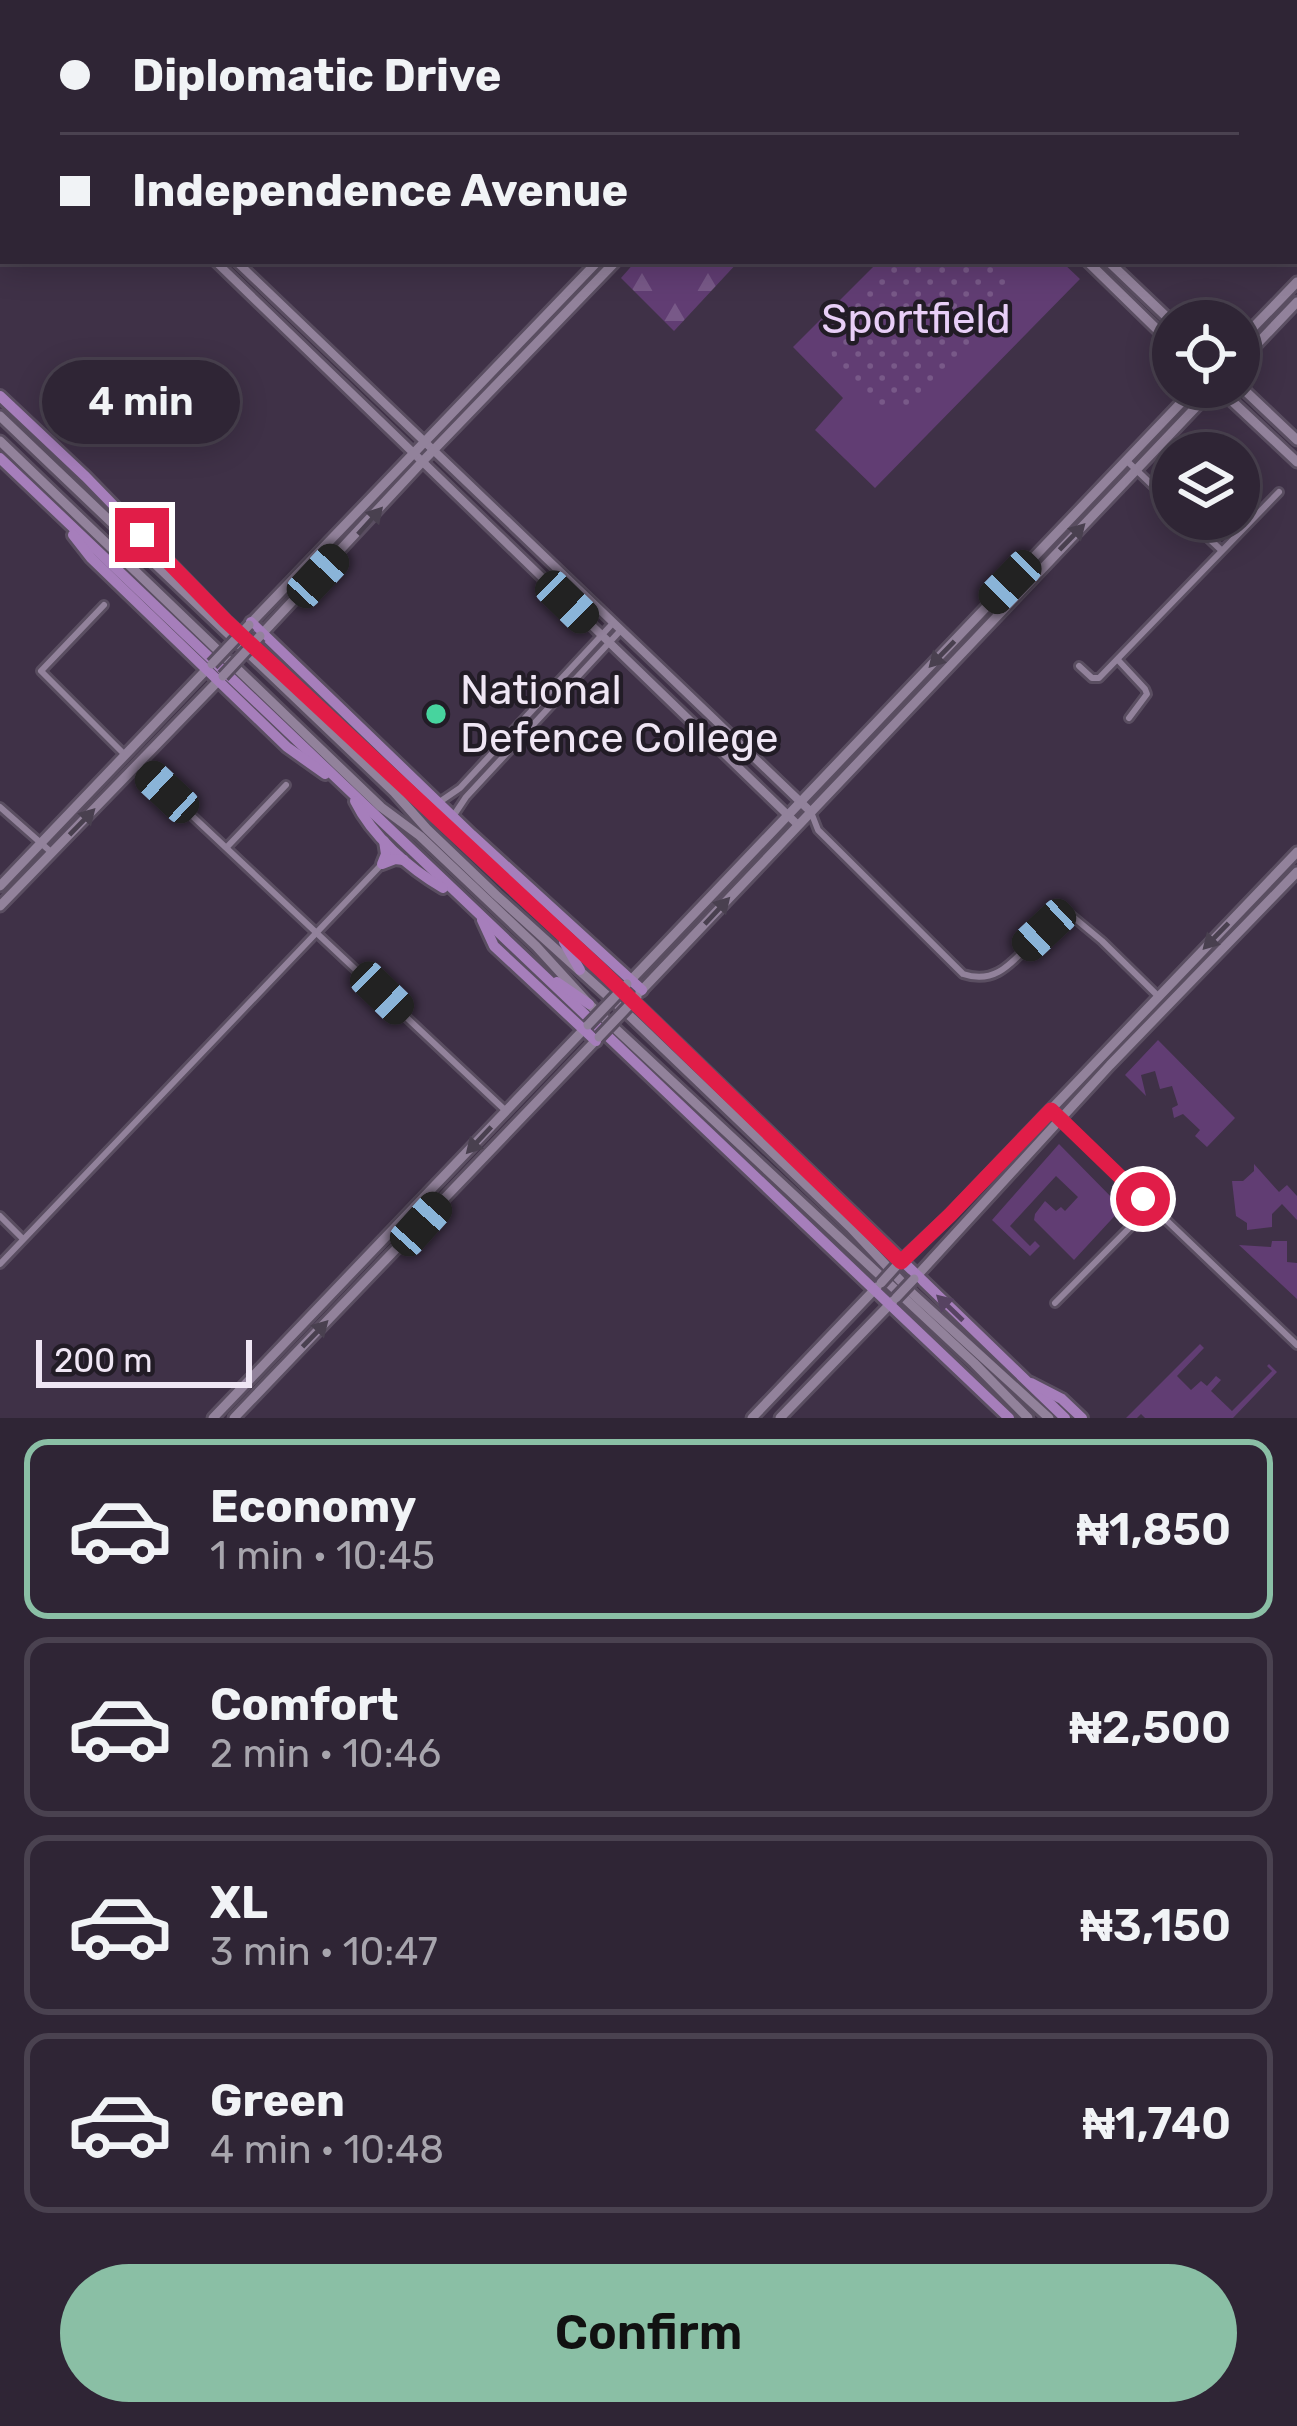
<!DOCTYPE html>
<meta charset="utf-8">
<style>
:root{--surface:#2f2535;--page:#372d3d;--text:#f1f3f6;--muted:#a7a5ad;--line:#4a4250;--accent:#8abfa5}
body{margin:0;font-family:Rubik,sans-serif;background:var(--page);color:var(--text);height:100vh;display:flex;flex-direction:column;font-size:45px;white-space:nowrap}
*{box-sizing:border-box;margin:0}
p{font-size:39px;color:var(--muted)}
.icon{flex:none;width:66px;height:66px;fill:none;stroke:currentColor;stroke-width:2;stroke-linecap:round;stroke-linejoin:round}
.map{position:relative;height:1418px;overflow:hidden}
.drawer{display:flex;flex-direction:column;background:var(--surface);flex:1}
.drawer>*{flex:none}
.hud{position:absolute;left:0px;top:0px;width:1299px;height:264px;box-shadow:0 6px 30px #0003,0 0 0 3px var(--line);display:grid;align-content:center;height:264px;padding:0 60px;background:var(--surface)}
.fabs{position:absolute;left:1152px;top:300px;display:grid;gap:24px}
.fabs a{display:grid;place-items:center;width:108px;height:108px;border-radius:50%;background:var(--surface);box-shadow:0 6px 30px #0003,0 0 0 3px var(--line);font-size:60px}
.scale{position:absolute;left:36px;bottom:30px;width:216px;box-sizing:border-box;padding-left:12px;border:6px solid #efe6f4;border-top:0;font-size:33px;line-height:42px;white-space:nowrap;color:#efe6f4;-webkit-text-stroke:9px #221c26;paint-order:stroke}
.end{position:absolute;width:54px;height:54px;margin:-27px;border:15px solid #e11d48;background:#fff;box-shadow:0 0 0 6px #fff}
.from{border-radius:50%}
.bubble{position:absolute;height:84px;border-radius:42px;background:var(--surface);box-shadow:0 6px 30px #0003,0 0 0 3px var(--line);font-size:39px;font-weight:600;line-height:84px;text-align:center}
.car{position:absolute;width:36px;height:72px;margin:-36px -18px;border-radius:15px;box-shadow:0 0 9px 3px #0007;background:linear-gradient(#222 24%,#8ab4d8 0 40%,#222 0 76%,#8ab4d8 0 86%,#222 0)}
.hud b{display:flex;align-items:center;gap:42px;height:114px;font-size:45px}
.hud b+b{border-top:3px solid var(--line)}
.hud i{width:30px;height:30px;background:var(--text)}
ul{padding:21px 0 0;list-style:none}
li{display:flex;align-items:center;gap:36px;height:180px;margin:0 24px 18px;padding:0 36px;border:6px solid var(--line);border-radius:24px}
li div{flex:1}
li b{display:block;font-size:45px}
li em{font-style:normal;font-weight:600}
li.active{border-color:var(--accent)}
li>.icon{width:108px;height:108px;stroke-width:1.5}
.action{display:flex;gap:24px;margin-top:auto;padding:24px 60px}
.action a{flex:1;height:138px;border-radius:72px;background:var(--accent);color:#111;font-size:48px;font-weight:600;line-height:138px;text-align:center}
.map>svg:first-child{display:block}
</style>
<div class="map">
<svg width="1297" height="1418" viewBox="0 0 1297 1418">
<defs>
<pattern id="forest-firs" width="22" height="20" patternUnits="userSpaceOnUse" patternTransform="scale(3)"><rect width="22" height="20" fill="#613d73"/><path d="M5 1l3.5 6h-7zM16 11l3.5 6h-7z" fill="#785988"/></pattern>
<pattern id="park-dots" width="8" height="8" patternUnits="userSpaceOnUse" patternTransform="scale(3)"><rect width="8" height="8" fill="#613d73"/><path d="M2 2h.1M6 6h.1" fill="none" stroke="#785988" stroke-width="1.8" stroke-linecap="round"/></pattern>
</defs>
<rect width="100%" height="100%" fill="#3f3147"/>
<g fill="#613d73">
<polygon points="879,261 1061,261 1080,279 875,488 815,430 843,398 793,347"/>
<polygon points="1158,1040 1235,1118 1207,1147 1195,1136 1200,1130 1183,1114 1174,1118 1172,1108 1178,1105 1172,1086 1160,1089 1155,1071 1141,1075 1146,1096 1125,1075"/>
<polygon points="1059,1144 1122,1208 1074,1260 1034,1220 1035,1214 1045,1201 1056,1211 1061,1207 1065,1211 1078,1197 1056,1176 1010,1226 1030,1246 1035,1241 1040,1246 1030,1256 992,1220"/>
<polygon points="1254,1164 1279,1192 1287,1185 1297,1196 1297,1220 1282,1204 1272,1214 1272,1227 1247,1230 1247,1223 1236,1216 1232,1181 1243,1181 1254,1171"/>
<polygon points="1272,1241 1287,1241 1287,1262 1297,1263 1297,1299 1239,1245 1271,1247"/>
<polygon points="1200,1344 1204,1348 1177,1376 1191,1390 1201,1381 1207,1386 1216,1376 1221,1380 1211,1391 1232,1411 1272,1371 1267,1366 1269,1364 1277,1372 1233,1418 1145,1418 1141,1414 1137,1418 1126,1418"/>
</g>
<polygon fill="url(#forest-firs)" points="636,261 739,261 674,331 621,278"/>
<path fill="url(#park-dots)" d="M896 261H1003L1012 276 1003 314 909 406C897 408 882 411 871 405 848 390 818 351 835 324 845 307 880 277 896 261Z"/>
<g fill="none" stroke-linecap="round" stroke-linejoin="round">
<g stroke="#5a4e61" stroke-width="12">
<g id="minor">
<polyline points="1126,460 1173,505"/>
<polyline points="1188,519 1220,549"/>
<polyline points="104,605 41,671 125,755"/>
<polyline points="1118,660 1145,689 1147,694 1129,718"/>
<polyline points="1079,666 1092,678 1099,678 1279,492"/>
<polyline points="137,764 506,1111"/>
<polyline points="441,801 460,788 613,623"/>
<polyline points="0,807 51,852"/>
<path d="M811 812 818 830 963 974C1013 991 1025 928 1072 916L1102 941 1159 997"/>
<polyline points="454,815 466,797 620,631"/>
<polyline points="227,847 286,785"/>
<polyline points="1051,1110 1297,1345"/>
<polyline points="0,1216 23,1239"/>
<polyline points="0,1264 382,864"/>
<polyline points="1055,1303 1151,1206"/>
</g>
</g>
<g stroke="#5a4e61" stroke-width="14">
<g id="tertiary">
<polyline points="0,40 3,43"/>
<polyline points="0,60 3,63"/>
<polyline points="215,261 798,825"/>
<polyline points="236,261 811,812"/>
</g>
</g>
<g stroke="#5a4e61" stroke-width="15">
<g id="secondary">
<polyline points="140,3 142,0"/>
<polyline points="844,3 846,0"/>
<polyline points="862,3 865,0"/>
<polyline points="0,128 3,125"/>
<polyline points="0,150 3,147"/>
<polyline points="1087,261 1173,345"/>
<polyline points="1108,261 1173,323"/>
<polyline points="1239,342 1297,282"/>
<polyline points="1239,363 1297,302"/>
<polyline points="1239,385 1297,440"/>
<polyline points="1217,387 1297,462"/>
<polyline points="0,416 394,792 427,829 496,895 632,1018 850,1227 913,1294 1049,1418"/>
<polyline points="0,441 381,807 420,836 536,946 589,1004 974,1363 1028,1418"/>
<polyline points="249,625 598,261"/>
<polyline points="260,636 422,462 616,261"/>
<polyline points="0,886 208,668"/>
<polyline points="0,906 222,677"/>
<polyline points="629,982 1196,387"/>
<polyline points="640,992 1215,387"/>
<polyline points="900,1262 950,1215 1297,852"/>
<polyline points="914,1279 1110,1065 1297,872"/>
<polyline points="213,1418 588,1025"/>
<polyline points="234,1418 599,1037"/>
<polyline points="752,1418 877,1287"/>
<polyline points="780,1418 893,1301"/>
</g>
</g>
<g stroke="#5a4e61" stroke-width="16">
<g id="primary">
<polyline points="122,3 122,0"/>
<polyline points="0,396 86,477 226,621 601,970 1065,1418"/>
<polyline points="0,458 1009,1418"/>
<polyline points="73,535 91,558 287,747 325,774"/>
<polyline points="251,622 472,835 642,990"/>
<path d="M355 801C372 836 410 869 443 888"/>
<polyline points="384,841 386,854 382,864 395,859 404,860"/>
<polyline points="482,920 494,946 596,1041"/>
<polyline points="564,942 580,970"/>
<polyline points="557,982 589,1004"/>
<polyline points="1031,1383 1062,1399 1082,1418"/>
</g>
</g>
<use href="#minor" stroke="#92829b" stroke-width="6"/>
<use href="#tertiary" stroke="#92829b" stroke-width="8"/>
<use href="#secondary" stroke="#92829b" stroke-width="9"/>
<use href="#primary" stroke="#a67ebb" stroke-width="10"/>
<g stroke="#5a4e61" stroke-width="15" stroke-linecap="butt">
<g id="secondary-bridge">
<polyline points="212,664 249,625"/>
<polyline points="223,676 260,636"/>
<polyline points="588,1025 627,984"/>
<polyline points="599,1037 637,997"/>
<polyline points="881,1283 899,1263"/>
<polyline points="896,1298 914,1279"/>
</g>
</g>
<use href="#secondary-bridge" stroke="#92829b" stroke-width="9"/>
</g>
<defs><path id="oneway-solid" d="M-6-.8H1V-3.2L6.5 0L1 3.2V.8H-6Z" transform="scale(3)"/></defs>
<g fill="#49404f">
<use href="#oneway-solid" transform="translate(370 521) rotate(-48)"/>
<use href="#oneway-solid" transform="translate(1072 537) rotate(-46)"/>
<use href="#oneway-solid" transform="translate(942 654) rotate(134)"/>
<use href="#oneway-solid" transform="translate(82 822) rotate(-46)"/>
<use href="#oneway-solid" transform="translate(717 911) rotate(-47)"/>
<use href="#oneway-solid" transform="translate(1216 936) rotate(134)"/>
<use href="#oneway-solid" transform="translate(479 1140) rotate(133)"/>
<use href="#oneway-solid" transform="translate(315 1334) rotate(-46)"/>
</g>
<use fill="#574362" href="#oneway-solid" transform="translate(950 1308) rotate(-136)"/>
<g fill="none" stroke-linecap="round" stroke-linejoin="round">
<polyline stroke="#e11d48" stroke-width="15" points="142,535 226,621 601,970 901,1262 950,1215 1051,1110 1143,1199"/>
</g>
<circle fill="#47d49e" stroke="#221c26" stroke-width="4.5" cx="436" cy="714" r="12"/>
<g text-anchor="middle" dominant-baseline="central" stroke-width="9" stroke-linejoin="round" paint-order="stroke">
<g font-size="42" fill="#e8cef7" stroke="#221c26">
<text x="916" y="319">Sportfield</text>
</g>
<g font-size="42" fill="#efe6f4" stroke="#221c26" text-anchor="start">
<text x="460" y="690">National<tspan x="460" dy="48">Defence College</tspan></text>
</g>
</g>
</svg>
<div class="fabs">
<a><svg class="icon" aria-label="locate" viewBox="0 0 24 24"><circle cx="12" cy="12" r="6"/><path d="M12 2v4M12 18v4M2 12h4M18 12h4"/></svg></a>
<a><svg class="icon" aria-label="layers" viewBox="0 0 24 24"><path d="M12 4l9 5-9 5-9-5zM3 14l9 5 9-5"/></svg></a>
</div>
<div class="scale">200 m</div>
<i class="end from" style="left:1143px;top:1199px"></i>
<i class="end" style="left:142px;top:535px"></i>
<div class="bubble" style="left:42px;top:360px;width:198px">4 min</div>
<i class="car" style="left:318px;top:576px;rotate:43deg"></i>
<i class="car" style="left:1010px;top:582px;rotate:224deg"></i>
<i class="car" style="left:567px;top:602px;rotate:134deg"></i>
<i class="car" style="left:167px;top:792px;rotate:313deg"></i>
<i class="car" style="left:1044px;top:930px;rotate:227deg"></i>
<i class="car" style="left:382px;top:993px;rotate:134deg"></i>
<i class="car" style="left:421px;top:1224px;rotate:42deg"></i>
<div class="hud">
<b><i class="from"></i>Diplomatic Drive</b>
<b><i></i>Independence Avenue</b>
</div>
</div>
<section class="drawer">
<ul>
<li class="active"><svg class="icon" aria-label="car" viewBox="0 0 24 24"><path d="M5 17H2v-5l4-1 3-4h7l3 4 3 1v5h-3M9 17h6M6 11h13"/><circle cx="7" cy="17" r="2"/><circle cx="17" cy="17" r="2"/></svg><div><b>Economy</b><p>1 min · 10:45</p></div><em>₦1,850</em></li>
<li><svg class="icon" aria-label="car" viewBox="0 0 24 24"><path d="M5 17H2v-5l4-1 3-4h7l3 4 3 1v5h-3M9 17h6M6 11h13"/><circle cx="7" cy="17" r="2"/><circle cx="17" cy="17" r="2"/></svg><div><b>Comfort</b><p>2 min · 10:46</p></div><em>₦2,500</em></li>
<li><svg class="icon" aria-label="car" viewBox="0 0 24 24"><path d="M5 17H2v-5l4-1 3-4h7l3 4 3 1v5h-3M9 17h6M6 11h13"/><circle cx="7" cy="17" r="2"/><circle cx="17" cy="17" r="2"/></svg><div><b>XL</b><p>3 min · 10:47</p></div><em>₦3,150</em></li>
<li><svg class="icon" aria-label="car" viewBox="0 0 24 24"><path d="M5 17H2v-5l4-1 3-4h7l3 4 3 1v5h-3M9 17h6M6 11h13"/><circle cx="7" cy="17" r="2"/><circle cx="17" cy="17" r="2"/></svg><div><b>Green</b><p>4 min · 10:48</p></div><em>₦1,740</em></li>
</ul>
<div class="action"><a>Confirm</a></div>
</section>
